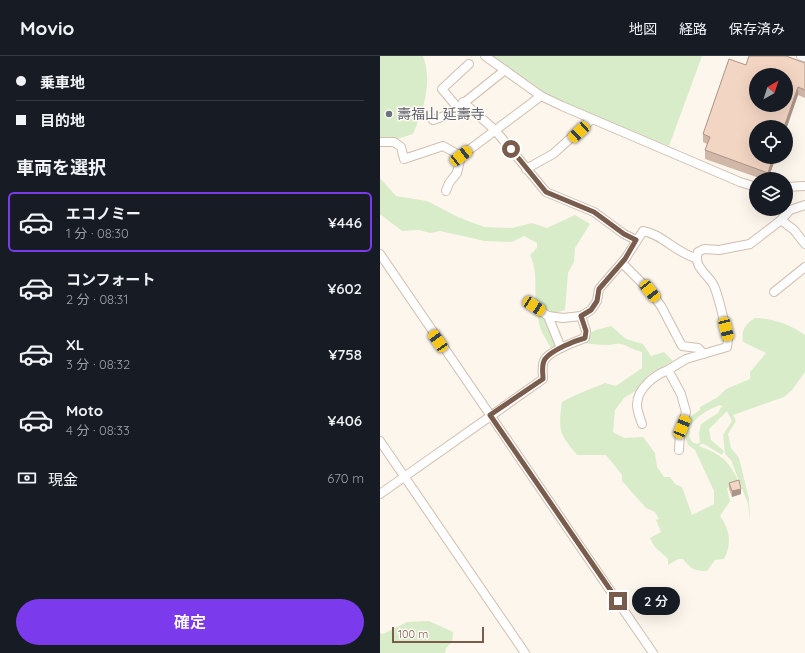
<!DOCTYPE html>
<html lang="ja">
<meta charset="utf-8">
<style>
:root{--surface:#171b24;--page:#20242c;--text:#f1f3f6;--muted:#9ea1a6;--line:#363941;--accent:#7c3aed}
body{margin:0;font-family:Quicksand,"Noto Sans JP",sans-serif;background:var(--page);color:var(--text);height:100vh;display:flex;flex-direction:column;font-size:15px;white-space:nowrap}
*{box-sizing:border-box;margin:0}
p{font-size:13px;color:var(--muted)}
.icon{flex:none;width:22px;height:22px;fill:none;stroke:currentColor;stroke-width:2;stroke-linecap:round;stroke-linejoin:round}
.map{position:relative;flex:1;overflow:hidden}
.panel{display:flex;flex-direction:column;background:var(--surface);width:380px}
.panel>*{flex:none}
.top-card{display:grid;align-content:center;height:88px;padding:0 16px;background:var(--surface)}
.needle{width:26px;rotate:39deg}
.buttons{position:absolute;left:369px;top:12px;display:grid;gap:8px}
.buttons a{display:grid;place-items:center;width:44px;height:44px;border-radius:50%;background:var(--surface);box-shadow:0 4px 16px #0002;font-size:20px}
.scale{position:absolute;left:12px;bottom:10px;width:92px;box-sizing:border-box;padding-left:4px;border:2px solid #7a5c4d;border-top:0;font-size:11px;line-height:14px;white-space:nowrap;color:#7a5c4d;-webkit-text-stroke:3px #fffaf3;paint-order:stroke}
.end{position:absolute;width:18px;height:18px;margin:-9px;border:5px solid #7a5c4d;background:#fff;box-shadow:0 0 0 2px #fff}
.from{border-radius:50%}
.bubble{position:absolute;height:28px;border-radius:14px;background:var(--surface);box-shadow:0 4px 16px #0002;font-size:13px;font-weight:600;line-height:28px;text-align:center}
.car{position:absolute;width:12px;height:24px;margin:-12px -6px;border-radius:5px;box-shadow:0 0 3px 1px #0007;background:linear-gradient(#f5c518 24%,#345 0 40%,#f5c518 0 76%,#345 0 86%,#f5c518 0)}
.top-card b{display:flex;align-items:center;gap:14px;height:38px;font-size:15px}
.top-card b+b{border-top:1px solid var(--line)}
.top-card i{width:10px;height:10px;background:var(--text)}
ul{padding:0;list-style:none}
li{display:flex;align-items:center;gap:12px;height:60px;margin:0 8px 6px;padding:0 8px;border:2px solid transparent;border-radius:6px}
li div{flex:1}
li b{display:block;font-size:15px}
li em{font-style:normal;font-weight:600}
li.current{border-color:var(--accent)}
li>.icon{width:36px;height:36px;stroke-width:1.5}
h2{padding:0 16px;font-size:18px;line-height:48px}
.pay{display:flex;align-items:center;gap:10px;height:44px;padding:0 16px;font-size:15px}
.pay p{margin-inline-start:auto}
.action{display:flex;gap:8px;margin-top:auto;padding:8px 16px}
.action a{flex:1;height:46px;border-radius:24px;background:var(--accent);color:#fff;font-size:16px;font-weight:600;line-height:46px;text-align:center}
header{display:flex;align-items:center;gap:24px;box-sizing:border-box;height:56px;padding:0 20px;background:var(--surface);border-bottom:1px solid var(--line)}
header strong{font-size:19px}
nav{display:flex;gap:22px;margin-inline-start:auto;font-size:14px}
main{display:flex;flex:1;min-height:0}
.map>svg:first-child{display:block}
</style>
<header>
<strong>Movio</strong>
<nav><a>地図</a><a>経路</a><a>保存済み</a></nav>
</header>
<main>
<section class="panel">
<div class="top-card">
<b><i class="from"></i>乗車地</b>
<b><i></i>目的地</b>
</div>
<h2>車両を選択</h2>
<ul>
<li class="current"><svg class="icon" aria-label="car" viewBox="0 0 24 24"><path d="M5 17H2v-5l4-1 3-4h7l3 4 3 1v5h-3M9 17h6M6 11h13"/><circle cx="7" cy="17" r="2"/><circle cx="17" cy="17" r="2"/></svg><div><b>エコノミー</b><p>1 分 · 08:30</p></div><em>¥446</em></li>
<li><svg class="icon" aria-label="car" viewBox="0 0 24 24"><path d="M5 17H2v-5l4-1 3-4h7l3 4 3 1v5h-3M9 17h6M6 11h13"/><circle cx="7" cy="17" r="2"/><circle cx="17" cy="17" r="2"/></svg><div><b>コンフォート</b><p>2 分 · 08:31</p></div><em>¥602</em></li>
<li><svg class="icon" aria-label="car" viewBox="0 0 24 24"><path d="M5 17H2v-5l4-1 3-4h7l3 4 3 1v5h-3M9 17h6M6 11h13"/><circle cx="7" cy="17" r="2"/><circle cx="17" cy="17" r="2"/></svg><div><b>XL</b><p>3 分 · 08:32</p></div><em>¥758</em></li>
<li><svg class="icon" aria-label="car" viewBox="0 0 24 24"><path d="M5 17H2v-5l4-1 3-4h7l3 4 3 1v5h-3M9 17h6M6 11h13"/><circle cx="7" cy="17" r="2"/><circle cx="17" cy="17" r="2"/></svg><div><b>Moto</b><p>4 分 · 08:33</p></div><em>¥406</em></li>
</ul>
<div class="pay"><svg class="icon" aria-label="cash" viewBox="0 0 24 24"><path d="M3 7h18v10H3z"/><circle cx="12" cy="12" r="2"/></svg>現金<p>670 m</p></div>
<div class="action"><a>確定</a></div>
</section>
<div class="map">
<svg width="425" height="597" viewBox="0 0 425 597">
<rect width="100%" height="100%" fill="#fdf6ec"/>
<g fill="#d8ecc9" fill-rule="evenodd">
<path d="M0 0H43C53 26 43 55 33 78L4 87H0Z"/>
<polygon points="111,0 322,0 289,90 198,54 166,38"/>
<path d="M0 122 16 140 47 145 78 161 104 171 132 172 152 167 167 172 195 159 210 168 195 192 194 206 188 217 185 254 172 258 178 292 172 296C170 288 165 283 162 276 159 270 158 261 157 255 153 236 159 217 150 199L157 192V187L144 180 132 186 105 185 60 175 50 177 39 174 22 175 0 158Z"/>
<path d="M375 262C395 263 409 268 425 279V316L412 334 404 341 353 359 356 365 348 378 351 392 359 402 369 443 370 465 368 448 351 404 345 398 343 379 352 365 347 355 329 373 331 384 344 395 342 399 324 388H321L319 390C343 399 349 405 360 428L347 432 350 445 340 460C350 474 352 488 344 503L335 504 327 515C314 515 311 513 303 503H298L288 509V503L274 490 270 482 281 476 276 464 279 463 275 456 266 452 242 425V419L226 399H197C179 377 178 375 182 346 196 338 211 333 225 327L236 330 262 312V296C252 294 247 289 241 288 237 287 232 289 228 289 218 289 209 288 199 286L198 282 216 274 231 270 246 283 263 288 271 300 284 296 293 305 268 319 262 331 244 342 235 354 233 376 244 382 263 381 275 397 277 411 284 421H290L295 428 302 431 312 459 334 448V435L315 394 308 389 305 381 304 370 311 360 320 354V351L338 341 346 333 370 323V316L386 297 363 286C361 274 365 268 375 262ZM340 349 344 352 341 351 338 357 321 368 319 377 320 386 317 388 312 386 309 380 310 378 309 371C317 360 327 354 340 349Z"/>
<polygon points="49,565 73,576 72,586 66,592 65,597 0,597 0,577 3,578 27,566"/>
</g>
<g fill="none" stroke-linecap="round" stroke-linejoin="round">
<g stroke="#d1beb0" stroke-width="10">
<g id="minor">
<polyline points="105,0 161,40 182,50 360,126 376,131"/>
<polyline points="421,0 425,1"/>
<polyline points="83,46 115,74 166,136 214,156 244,178 256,184"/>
<polyline points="77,51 62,33 89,8"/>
<polyline points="53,64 70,58 125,14"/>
<polyline points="0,86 14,86 21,91 24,103 63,90 81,100"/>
<polyline points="146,113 173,98 212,63"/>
<polyline points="406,131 425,130"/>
<polyline points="66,135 69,127 77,117 81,100 161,40"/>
<polyline points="401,164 414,174 425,188"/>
<polyline points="0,198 273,597"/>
<polyline points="242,207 270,235 281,250 302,290 318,292 324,298"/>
<polyline points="394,236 425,211"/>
<path d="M154 250 168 260 183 262 201 260 211 254 217 245 219 233 245 203 263 175C282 178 296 197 316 202"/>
<polyline points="168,260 181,292"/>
<path d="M262 368C260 362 257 355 257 349 257 332 275 319 288 314"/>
<polyline points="0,385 145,597"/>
<path d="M299 394 300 378 306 356 301 338 288 314 306 303 347 291 348 283C345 270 339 239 333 228 326 217 313 210 318 196L324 193 339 194 370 188 401 164 410 154 425 149"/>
<path d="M0 438 163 323C163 316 161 309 165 303 172 294 194 286 205 282L206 275 201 260"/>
</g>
</g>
<use href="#minor" stroke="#fff" stroke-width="8"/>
</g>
<g fill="#d1b7a8">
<polygon points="425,7 425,42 418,39 376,101 396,101 388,123 382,123 325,103 325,94 327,88 323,86 323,78 366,9"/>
<polygon points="349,427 361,438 352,441 349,433"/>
</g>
<g fill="#aa9588">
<polygon points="418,31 418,39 406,74 406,71 404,71"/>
<polygon points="393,101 396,101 388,123 388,117"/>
<polygon points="361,433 361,438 352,441 352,435"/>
</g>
<g fill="#f3d5c3" stroke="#aa9588" fill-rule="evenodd">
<path d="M369 0H406L425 7V34L418 31 404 71H376V101H393L388 117 325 94 330 81 323 78 349 3 366 9ZM376 19H406V49H376Z"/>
<polygon points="359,424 361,433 352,435 349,427"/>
</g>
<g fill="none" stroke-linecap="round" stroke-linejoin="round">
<path stroke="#7a5c4d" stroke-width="5" d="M131 93 166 136 214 156 244 178 256 184 245 203 219 233 217 245 211 254 201 260 206 275 205 282C194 285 172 294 165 303 161 309 163 316 163 323L110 359 238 545"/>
</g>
<circle fill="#6b7280" stroke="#fffaf3" stroke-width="1.5" cx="9" cy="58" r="4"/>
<g text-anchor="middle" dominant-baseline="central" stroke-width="3" stroke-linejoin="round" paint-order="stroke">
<g font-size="14" fill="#5b616d" stroke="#fffaf3" text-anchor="start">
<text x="17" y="58">壽福山 延壽寺</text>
</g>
</g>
</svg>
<div class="buttons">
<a><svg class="needle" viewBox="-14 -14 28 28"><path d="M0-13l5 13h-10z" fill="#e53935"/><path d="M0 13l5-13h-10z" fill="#9ea1a6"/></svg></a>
<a><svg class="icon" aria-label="locate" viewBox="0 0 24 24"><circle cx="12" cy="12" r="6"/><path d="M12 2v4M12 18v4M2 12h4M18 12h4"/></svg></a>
<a><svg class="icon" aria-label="layers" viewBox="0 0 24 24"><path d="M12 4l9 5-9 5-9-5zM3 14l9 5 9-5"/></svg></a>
</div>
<div class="scale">100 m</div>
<i class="end from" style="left:131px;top:93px"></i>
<i class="end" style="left:238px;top:545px"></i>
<div class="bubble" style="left:252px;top:531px;width:48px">2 分</div>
<i class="car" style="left:199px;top:76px;rotate:227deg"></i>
<i class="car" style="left:81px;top:100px;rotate:52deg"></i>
<i class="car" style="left:270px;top:235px;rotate:142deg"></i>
<i class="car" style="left:154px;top:250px;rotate:123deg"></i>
<i class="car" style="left:346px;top:273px;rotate:166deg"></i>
<i class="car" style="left:58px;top:285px;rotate:325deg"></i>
<i class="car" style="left:302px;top:371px;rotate:22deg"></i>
</div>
</main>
